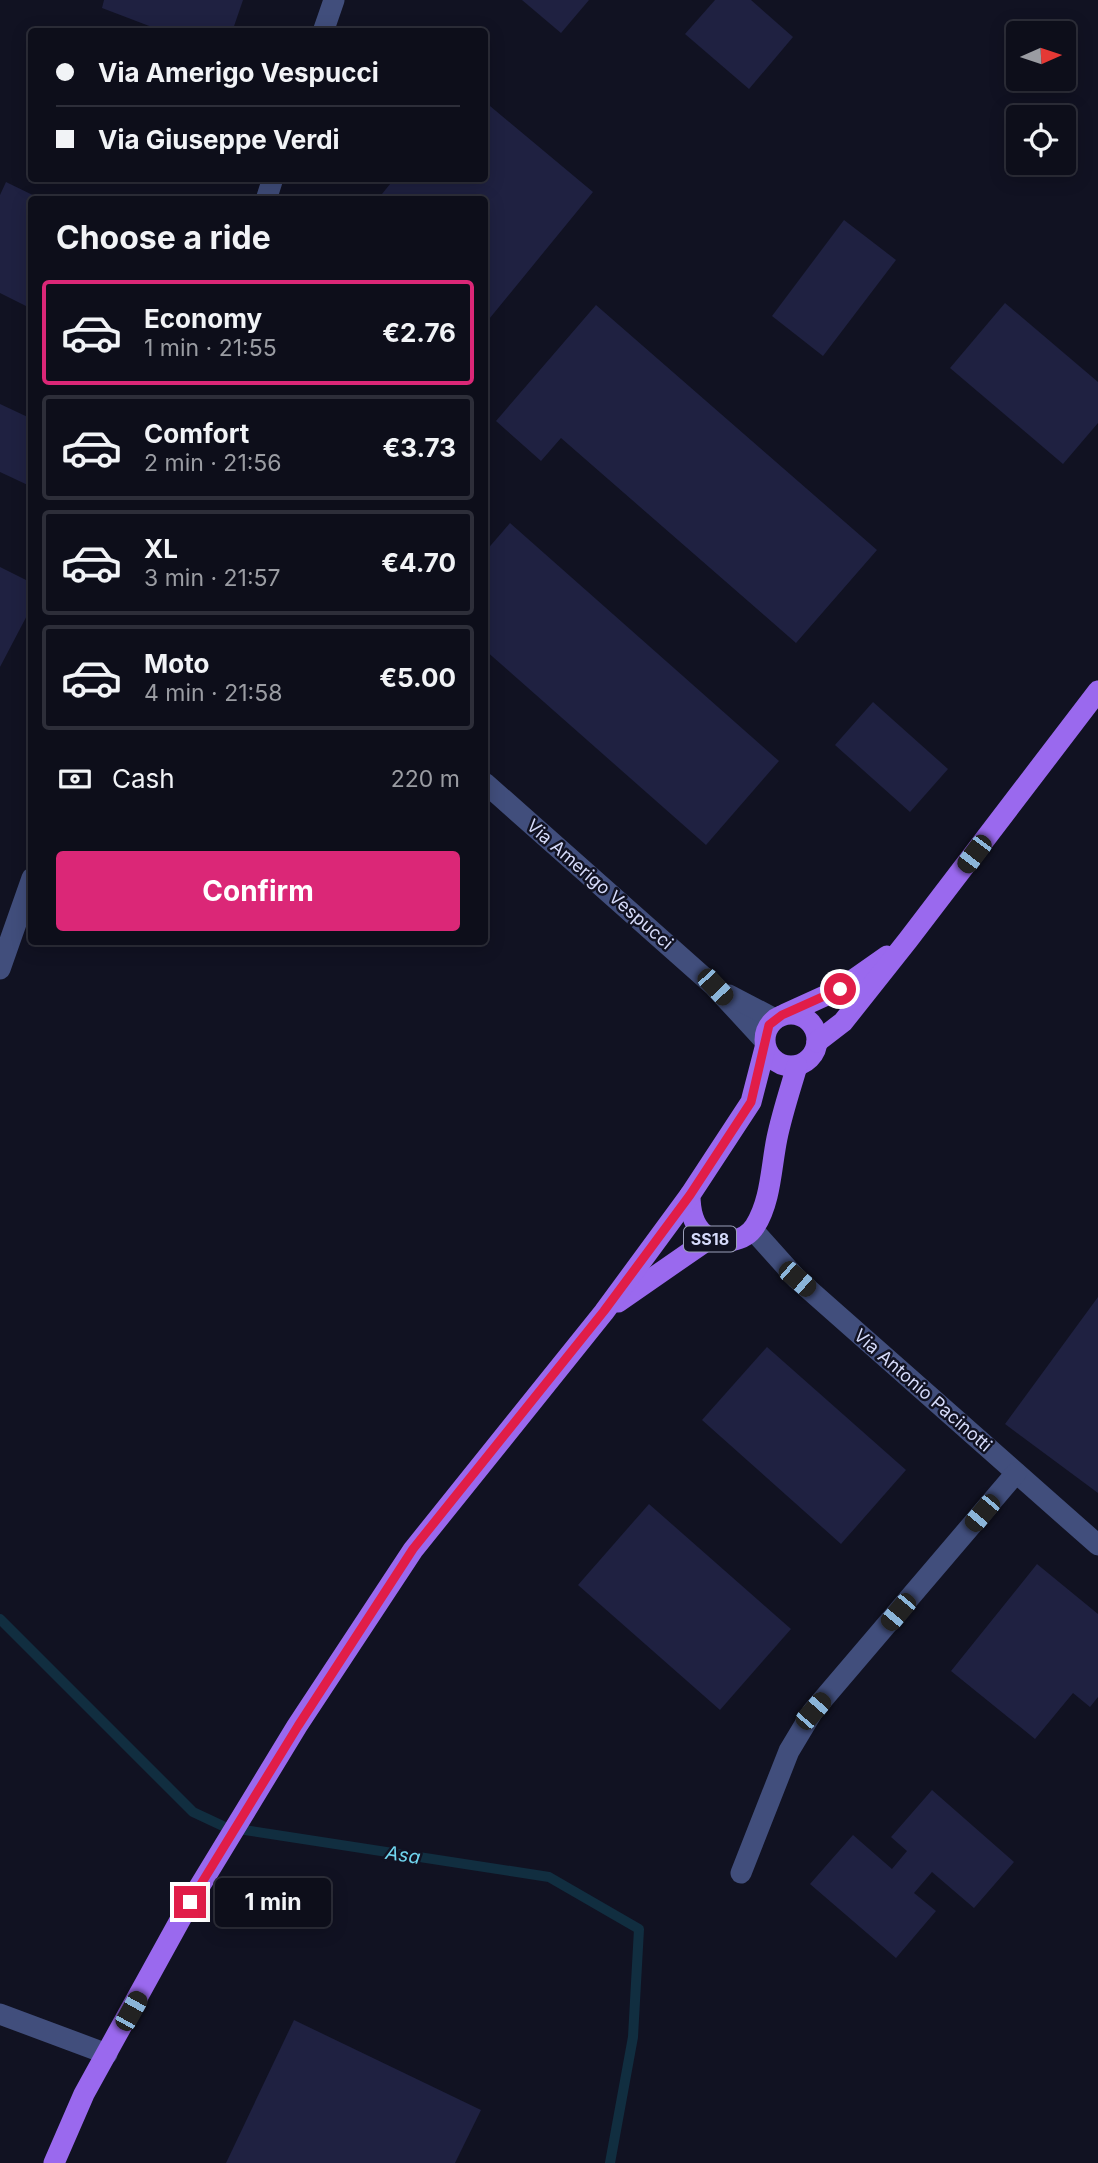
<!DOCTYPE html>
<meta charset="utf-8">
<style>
:root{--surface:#0d0e1a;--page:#161723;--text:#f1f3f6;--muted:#9a9ca2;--line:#2d2e39;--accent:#db2777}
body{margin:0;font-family:Inter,sans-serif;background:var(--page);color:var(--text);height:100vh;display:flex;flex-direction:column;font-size:26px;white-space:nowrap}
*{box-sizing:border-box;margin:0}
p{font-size:23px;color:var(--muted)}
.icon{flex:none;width:38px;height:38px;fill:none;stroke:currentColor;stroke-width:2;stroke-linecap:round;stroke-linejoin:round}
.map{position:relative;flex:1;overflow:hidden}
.details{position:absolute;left:28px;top:196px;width:460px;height:749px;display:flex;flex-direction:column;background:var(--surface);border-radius:7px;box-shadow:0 4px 18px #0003,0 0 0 2px var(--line)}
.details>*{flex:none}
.hud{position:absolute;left:28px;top:28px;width:460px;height:154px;border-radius:7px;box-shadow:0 4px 18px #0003,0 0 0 2px var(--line);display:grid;align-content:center;height:154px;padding:0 28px;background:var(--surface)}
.needle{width:46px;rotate:87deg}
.controls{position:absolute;left:1006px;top:21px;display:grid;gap:14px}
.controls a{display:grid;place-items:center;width:70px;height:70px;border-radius:7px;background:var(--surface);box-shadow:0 4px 18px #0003,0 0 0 2px var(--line);font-size:35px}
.end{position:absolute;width:32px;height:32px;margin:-16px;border:9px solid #e11d48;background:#fff;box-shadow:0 0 0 4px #fff}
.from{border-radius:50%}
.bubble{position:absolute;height:49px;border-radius:7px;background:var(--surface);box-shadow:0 4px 18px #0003,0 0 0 2px var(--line);font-size:23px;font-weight:700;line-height:49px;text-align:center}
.car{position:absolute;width:21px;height:42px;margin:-21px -10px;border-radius:9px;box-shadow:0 0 5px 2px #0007;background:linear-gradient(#222 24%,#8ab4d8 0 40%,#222 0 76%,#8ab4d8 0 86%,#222 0)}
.hud b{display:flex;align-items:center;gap:24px;height:66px;font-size:26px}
.hud b+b{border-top:2px solid var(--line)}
.hud i{width:18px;height:18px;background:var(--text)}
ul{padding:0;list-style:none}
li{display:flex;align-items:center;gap:21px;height:105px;margin:0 14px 10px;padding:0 14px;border:4px solid var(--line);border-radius:7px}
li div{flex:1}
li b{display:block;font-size:26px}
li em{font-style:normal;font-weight:700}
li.active{border-color:var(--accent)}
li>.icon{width:63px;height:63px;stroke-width:1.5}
h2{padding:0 28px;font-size:32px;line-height:84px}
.pay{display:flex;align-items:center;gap:18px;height:77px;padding:0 28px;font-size:26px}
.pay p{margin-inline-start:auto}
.primary-button{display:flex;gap:14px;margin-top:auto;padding:14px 28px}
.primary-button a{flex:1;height:80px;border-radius:7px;background:var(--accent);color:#fff;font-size:28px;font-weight:700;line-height:80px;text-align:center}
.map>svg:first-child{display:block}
</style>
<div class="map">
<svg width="1098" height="2163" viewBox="0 0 1098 2163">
<rect width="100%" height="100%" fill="#111222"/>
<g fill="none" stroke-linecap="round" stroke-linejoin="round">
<polyline stroke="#112e40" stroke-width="10" points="0,1619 193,1812 225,1827 549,1877 639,1929 633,2037 610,2163"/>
</g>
<g fill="#1f2141">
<polygon points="104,0 243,0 232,32 165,32 102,8"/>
<polygon points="522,0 589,0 561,33"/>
<polygon points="715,0 751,0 793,37 749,89 685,34"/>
<polygon points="490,106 593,192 485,324 485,200 377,200 395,178 485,178 485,112"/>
<polygon points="6,182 43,200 32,200 32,309 0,293 0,195"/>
<polygon points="844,220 896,260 823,356 772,316"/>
<polygon points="1005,303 1098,382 1098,423 1063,464 950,368"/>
<polygon points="596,305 877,550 796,643 561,438 541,461 496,421"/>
<polygon points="0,404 32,419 32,487 0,472"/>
<polygon points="510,523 779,761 706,845 485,650 485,552"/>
<polygon points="0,567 32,583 32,606 0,667"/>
<polygon points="873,702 948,769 910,812 835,745"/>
<polygon points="1098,1297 1098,1493 1005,1424"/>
<polygon points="767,1347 906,1470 841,1544 702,1420"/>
<polygon points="649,1504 791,1629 720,1710 578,1585"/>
<polygon points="1037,1564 1098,1614 1098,1697 1090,1707 1073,1693 1035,1739 951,1671"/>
<polygon points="932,1790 1014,1862 974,1908 932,1872 914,1893 936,1911 896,1958 810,1884 853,1835 892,1869 907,1851 891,1837"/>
<polygon points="294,2020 481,2110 455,2163 226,2163"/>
</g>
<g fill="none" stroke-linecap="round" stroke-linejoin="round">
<g stroke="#414e7c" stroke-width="21">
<polyline points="323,32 334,0"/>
<polyline points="266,200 273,178"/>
<polyline points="485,783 715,987 764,1040"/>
<polyline points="0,969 32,878"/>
<polyline points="729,995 775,1019"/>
<polyline points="753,1230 797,1279 1098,1545"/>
<polyline points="741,1873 789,1751 813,1711 1016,1473"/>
<polyline points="0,2014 107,2054"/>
</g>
<g stroke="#9a69ee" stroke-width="21">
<circle cx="791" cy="1040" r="26"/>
<polyline points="785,1014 840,989 887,956"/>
<polyline points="817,1042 843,1022 908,940 1098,691"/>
<path d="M765 1048 751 1102 690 1195C690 1208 693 1225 704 1234 718 1247 745 1242 755 1226 771 1201 771 1167 777 1138 782 1114 790 1090 797 1066"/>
<polyline points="618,1302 709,1239"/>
<polyline points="54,2163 84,2094 190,1902 297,1726 413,1550 604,1312 690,1195"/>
</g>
</g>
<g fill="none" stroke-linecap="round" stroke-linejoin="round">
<polyline stroke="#e11d48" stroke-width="9" points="190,1902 298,1726 413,1549 604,1311 690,1195 751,1102 769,1025 782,1015 840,989"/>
</g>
<g text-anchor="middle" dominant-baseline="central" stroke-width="5" stroke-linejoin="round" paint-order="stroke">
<rect fill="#111222" stroke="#9b9fb9" stroke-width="2" x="684" y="1226.5" width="52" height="25" rx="5"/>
<g font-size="16" font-weight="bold" fill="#d6dbfa">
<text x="710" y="1239">SS18</text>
</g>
<g font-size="18" fill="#d6dbfa" stroke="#111222">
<text transform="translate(600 884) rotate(41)">Via Amerigo Vespucci</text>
<text transform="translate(923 1390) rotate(41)">Via Antonio Pacinotti</text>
</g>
<g font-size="19" font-style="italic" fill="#70d5ef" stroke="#111222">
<text transform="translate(403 1855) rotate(9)">Asa</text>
</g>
</g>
</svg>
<div class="controls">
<a><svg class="needle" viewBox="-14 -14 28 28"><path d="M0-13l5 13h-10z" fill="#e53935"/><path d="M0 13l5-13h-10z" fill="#9a9ca2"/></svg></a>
<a><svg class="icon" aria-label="locate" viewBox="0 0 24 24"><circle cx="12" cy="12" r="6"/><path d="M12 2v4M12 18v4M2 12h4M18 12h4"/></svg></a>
</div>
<i class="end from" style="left:840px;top:989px"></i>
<i class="end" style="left:190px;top:1902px"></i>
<div class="bubble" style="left:215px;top:1878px;width:116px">1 min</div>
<i class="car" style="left:974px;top:854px;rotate:217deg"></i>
<i class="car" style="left:715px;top:987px;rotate:137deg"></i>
<i class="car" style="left:797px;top:1279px;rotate:131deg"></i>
<i class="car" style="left:982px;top:1513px;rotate:220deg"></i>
<i class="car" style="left:898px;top:1612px;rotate:220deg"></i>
<i class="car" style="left:813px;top:1711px;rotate:41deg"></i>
<i class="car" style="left:131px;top:2011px;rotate:29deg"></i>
<div class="hud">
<b><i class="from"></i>Via Amerigo Vespucci</b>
<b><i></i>Via Giuseppe Verdi</b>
</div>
<section class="details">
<h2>Choose a ride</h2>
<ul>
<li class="active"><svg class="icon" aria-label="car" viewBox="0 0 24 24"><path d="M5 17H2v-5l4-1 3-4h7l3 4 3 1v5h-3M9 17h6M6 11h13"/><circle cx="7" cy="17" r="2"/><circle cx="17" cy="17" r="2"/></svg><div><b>Economy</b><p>1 min · 21:55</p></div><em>€2.76</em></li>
<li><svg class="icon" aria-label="car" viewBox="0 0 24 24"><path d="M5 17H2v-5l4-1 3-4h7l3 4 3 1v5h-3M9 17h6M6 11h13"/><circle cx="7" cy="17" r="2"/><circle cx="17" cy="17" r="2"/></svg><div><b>Comfort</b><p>2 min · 21:56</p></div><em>€3.73</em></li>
<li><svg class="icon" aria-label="car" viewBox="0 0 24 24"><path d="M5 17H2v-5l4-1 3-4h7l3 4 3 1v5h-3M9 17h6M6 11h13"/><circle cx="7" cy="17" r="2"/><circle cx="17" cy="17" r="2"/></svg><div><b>XL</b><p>3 min · 21:57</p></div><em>€4.70</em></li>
<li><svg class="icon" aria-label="car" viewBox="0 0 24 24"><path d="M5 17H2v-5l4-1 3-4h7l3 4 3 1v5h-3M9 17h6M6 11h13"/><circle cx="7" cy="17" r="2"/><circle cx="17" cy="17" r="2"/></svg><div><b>Moto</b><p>4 min · 21:58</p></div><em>€5.00</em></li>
</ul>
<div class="pay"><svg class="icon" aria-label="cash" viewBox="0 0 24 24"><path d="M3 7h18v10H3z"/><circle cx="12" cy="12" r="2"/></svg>Cash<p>220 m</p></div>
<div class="primary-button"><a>Confirm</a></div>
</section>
</div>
